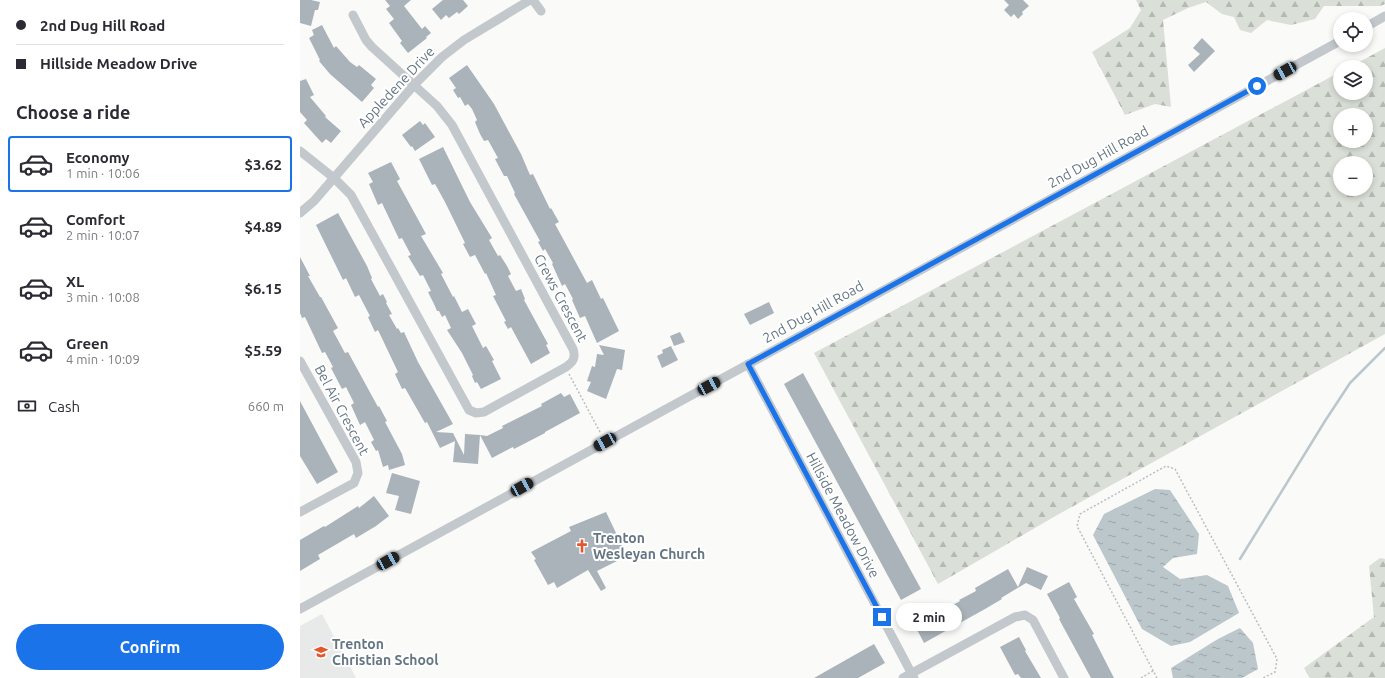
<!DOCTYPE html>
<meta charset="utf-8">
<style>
:root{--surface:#fff;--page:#f7f7f7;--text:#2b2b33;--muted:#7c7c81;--line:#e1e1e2;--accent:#1a73e8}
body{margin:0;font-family:Ubuntu,sans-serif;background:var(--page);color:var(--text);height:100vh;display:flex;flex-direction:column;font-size:15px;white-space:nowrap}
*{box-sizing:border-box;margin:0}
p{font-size:13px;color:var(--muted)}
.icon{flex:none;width:22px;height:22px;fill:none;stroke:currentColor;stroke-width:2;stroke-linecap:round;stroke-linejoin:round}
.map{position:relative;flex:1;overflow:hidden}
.side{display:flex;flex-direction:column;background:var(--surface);width:300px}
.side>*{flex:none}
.top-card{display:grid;align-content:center;height:88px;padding:0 16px;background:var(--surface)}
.buttons{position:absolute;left:1033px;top:12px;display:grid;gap:8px}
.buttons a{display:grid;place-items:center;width:40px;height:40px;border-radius:50%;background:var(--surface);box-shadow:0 2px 6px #0003;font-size:20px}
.end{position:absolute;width:18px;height:18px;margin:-9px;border:5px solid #1a73e8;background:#fff;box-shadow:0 0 0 2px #fff}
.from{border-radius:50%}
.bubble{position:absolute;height:28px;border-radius:14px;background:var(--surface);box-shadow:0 2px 6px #0003;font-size:13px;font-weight:600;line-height:28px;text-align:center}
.car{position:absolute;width:12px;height:24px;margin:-12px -6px;border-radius:5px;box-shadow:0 0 3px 1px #0007;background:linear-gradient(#222 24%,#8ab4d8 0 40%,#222 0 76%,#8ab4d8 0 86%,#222 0)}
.top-card b{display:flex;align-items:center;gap:14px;height:38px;font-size:15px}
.top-card b+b{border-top:1px solid var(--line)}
.top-card i{width:10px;height:10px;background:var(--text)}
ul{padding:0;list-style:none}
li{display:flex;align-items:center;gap:12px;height:56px;margin:0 8px 6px;padding:0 8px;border:2px solid transparent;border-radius:4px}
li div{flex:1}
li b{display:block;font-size:15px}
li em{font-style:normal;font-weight:600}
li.current{border-color:var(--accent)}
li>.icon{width:36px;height:36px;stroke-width:1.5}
h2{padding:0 16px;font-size:18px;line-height:48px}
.pay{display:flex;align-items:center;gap:10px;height:44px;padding:0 16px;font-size:15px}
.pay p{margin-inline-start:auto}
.action{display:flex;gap:8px;margin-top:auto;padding:8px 16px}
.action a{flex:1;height:46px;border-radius:24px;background:var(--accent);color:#fff;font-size:16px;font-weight:600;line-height:46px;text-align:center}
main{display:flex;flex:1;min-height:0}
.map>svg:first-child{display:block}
</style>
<main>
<section class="side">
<div class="top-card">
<b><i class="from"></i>2nd Dug Hill Road</b>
<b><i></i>Hillside Meadow Drive</b>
</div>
<h2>Choose a ride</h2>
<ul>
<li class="current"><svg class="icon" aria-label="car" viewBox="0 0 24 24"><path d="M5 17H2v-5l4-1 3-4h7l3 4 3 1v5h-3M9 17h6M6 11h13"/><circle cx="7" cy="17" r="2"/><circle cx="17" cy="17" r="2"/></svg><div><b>Economy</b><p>1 min · 10:06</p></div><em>$3.62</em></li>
<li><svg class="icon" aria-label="car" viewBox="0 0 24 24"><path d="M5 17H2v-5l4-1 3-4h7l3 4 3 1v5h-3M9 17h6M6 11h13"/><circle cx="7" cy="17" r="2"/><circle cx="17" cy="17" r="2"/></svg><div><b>Comfort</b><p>2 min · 10:07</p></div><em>$4.89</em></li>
<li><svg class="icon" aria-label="car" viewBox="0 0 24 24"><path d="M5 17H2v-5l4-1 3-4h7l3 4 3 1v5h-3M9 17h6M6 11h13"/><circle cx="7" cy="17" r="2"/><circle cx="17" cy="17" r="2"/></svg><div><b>XL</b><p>3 min · 10:08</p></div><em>$6.15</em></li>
<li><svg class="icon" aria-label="car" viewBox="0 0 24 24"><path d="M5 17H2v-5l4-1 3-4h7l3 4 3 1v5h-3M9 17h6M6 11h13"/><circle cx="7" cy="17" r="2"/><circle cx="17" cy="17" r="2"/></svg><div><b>Green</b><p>4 min · 10:09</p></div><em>$5.59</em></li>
</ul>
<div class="pay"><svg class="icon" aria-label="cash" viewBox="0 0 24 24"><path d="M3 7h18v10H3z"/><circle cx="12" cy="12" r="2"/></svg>Cash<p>660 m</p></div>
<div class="action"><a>Confirm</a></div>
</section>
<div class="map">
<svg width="1085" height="678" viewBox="0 0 1085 678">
<defs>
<pattern id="forest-firs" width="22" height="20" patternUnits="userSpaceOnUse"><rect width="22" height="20" fill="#dadfd7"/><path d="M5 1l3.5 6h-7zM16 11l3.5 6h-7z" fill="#b4b9b4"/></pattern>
<pattern id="water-ripples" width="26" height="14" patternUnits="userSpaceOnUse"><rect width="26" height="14" fill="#bbc7cb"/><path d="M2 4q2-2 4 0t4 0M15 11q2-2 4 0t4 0" fill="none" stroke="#9ca6aa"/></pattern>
</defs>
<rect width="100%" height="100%" fill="#fafaf8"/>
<polygon fill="#e8e9e9" points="22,614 56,678 0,678 0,626"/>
<g fill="url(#forest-firs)" fill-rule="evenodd">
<polygon points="836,0 1085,0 1085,4 1080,6 1024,6 1015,19 991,25 967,20 951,33 940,30 934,17 922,14 906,2 888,8 863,20 871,107 855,104 825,115 792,52 830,28 841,10"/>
<path d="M1085 48V334L759 514 638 584 514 353 1040 72V93H1066V67H1050ZM1040 115H1066V141H1040ZM1040 163H1066V189H1040Z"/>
<polygon points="1080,558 1085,559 1085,678 1010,678 1004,668 1074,617 1069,566"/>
</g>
<g fill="url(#water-ripples)">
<polygon points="855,489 870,490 899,534 897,554 873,558 863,567 880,579 907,575 928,586 939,613 890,642 871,646 842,629 793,535 804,514"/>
<polygon points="940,628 953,643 958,669 942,678 873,678 871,668 918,639"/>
</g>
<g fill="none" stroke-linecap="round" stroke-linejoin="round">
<polyline stroke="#bbc7cb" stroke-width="2.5" points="940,559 1025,421 1050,383 1085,348"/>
</g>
<g fill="#aab3b9">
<polygon points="0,0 11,0 20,2 18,10 15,10 11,26 0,23"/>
<polygon points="85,0 111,0 104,6 122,29 125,26 131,33 126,37 127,38 108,53 100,43 102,41 89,23 94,19 86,9 90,6"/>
<polygon points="143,0 163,0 168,6 159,14 157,12 149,18 146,15 141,20 132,9"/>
<polygon points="704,0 723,0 729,6 722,12 723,14 718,19 714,14 711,17 704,10 709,5"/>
<polygon points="22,25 34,48 36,46 50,62 57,67 59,65 76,79 71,85 74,88 62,102 30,74 19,61 20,60 9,38 14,35 12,30"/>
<polygon points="902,38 915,51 894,72 888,65 900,54 893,48"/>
<polygon points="167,65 194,104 221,154 230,175 233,174 250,209 251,208 259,222 255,224 287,283 292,280 301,299 303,298 319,331 297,343 285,316 280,318 272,300 273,299 265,284 262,286 252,264 253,263 245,249 243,251 238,242 240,241 214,194 215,193 207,176 204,176 195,159 198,158 188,140 184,141 180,134 175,122 177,120 172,109 168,104 165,106 160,97 158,98 153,90 156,88 149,78"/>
<polygon points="6,79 14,95 10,97 26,116 25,117 41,131 31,143 26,139 22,143 4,123 7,120 0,112 0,81"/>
<polygon points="120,121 123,125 125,123 135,137 115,151 112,146 111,147 102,135"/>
<polygon points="143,147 170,202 192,238 189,240 198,256 200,255 207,266 211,274 208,276 216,291 221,289 225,299 224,300 248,344 246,345 250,353 231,364 211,327 208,329 204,322 206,321 193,296 196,295 186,273 185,274 175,255 170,257 163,244 165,243 145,202 135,184 132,185 119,159"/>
<polygon points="91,162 100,179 97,181 126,234 121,236 143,273 141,274 153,297 154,296 162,312 168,309 176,324 172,326 183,348 186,346 194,360 192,361 201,379 181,389 177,382 175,383 172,376 173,375 162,353 147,330 151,328 145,315 142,317 139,311 137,311 134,304 128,292 131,291 123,275 120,276 108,256 111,255 102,238 99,239 82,203 78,205 69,184 73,182 68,173"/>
<polygon points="38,213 67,266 72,278 71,279 80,296 83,294 87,302 86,303 92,314 89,315 97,329 98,328 101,333 104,332 118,362 153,424 136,432 153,433 164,455 165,434 180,435 178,464 153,462 155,441 140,448 127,422 125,423 105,388 102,389 95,374 98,372 78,330 75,332 68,317 70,316 59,295 55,297 46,278 43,280 16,225"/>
<polygon points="0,257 10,276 8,276 20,297 21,297 38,328 33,331 45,353 48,352 78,407 79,406 87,421 85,422 102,454 105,465 89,470 88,465 83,467 78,450 76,451 71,442 74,440 65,422 60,425 51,405 54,403 46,387 42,389 31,368 33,367 25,352 22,353 5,317 2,318 0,313"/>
<polygon points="469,302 474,313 450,325 444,314"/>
<polygon points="380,332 385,342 374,346 370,336"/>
<polygon points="299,345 325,350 322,370 317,369 306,399 287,391 291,382 287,381 292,366 295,367 297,354 304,355"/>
<polygon points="371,346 378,360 362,368 357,356 363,353 362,350"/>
<polygon points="503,373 621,589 601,600 484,384"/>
<polygon points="261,393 264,397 270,394 280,413 245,432 245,433 214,449 213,447 192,458 180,435 187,436 203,428 202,426 242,406 241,404"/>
<polygon points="0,401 38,472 17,484 0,456"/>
<polygon points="92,473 120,481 111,514 95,510 99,496 86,493"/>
<polygon points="74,496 89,516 76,526 56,538 54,534 18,555 20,559 0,571 0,540 24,526 25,527 58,506 59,508"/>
<polygon points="306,512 327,556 297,571 306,588 301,591 288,570 257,588 254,582 248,585 234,560 236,559 231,552 271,531 269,527"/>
<polygon points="727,567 748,576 741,590 726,583 701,598 702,599 685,609 624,643 613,622 640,607 642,611 660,601 659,600 676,591 675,588 708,569 718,587"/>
<polygon points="769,582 777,597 774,599 794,634 792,635 814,678 791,678 759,619 760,618 747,594"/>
<polygon points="719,637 726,650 725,651 741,678 721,678 718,674 715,675 700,647"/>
<polygon points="574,644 585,663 558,678 514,678"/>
</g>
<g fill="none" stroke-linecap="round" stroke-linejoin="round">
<g stroke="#bbbfc2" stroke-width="1.5" stroke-dasharray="2 2" stroke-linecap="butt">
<polyline points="269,374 301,434"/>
<polyline points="841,678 853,671"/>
<polyline points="857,678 777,526 780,514 866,466 875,469 977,659 975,672 963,678"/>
</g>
<g stroke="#c3c8cc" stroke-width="9">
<polyline points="233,0 241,11"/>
<polyline points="1066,27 1085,16"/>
<path d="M0 151 34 178 51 195 169 410 176 413 184 412 266 367C273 362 276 358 273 349L152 125 137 106 72 47 66 40 53 15"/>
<polyline points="0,213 14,201 114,85 142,57 164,40 230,0"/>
<polyline points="0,361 56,462 58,473 54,483 0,512"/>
<polyline points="448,364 614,678"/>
<polyline points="0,609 1040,41"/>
<polyline points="603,678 715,617 725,615 733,620 764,678"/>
</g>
</g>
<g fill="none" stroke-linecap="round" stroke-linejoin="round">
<polyline stroke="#1a73e8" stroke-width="5" points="582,617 448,364 957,86"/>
</g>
<defs>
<g id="church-bare" transform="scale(1.08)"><path d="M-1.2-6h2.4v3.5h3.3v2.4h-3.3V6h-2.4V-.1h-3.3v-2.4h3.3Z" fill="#e4572e" stroke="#fff" stroke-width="2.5" paint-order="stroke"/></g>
<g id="school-bare" transform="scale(1.08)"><path d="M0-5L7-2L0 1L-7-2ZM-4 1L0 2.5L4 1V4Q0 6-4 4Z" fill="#e4572e" stroke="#fff" stroke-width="2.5" paint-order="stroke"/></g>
</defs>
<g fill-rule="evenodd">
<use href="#church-bare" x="282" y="546"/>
<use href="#school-bare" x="21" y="652"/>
</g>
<g text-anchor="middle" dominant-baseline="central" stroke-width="4" stroke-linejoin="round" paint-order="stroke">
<g font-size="14" fill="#657683" stroke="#fff">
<text transform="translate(96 87) rotate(-47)">Appledene Drive</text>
<text transform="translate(798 157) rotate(-29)">2nd Dug Hill Road</text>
<text transform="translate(261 298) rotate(62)">Crews Crescent</text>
<text transform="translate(513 312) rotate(-29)">2nd Dug Hill Road</text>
<text transform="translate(42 410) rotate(62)">Bel Air Crescent</text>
<text transform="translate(543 515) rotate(62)">Hillside Meadow Drive</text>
</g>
<g font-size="14" font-weight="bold" fill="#657683" stroke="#fff" text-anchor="start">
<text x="293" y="538">Trenton<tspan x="293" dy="16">Wesleyan Church</tspan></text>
<text x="32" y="644">Trenton<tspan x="32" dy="16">Christian School</tspan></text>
</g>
</g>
</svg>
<div class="buttons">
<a><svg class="icon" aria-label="locate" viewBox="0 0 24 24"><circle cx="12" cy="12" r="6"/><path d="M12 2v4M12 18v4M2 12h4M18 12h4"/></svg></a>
<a><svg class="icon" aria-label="layers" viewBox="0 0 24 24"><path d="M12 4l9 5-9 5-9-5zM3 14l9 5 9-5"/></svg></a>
<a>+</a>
<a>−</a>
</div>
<i class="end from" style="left:957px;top:86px"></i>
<i class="end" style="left:582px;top:617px"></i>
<div class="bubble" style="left:596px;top:603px;width:66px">2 min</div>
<i class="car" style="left:985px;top:71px;rotate:241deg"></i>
<i class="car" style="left:409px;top:386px;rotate:62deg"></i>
<i class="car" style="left:305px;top:442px;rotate:241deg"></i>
<i class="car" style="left:222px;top:487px;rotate:61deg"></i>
<i class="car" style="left:88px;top:561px;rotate:61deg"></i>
</div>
</main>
